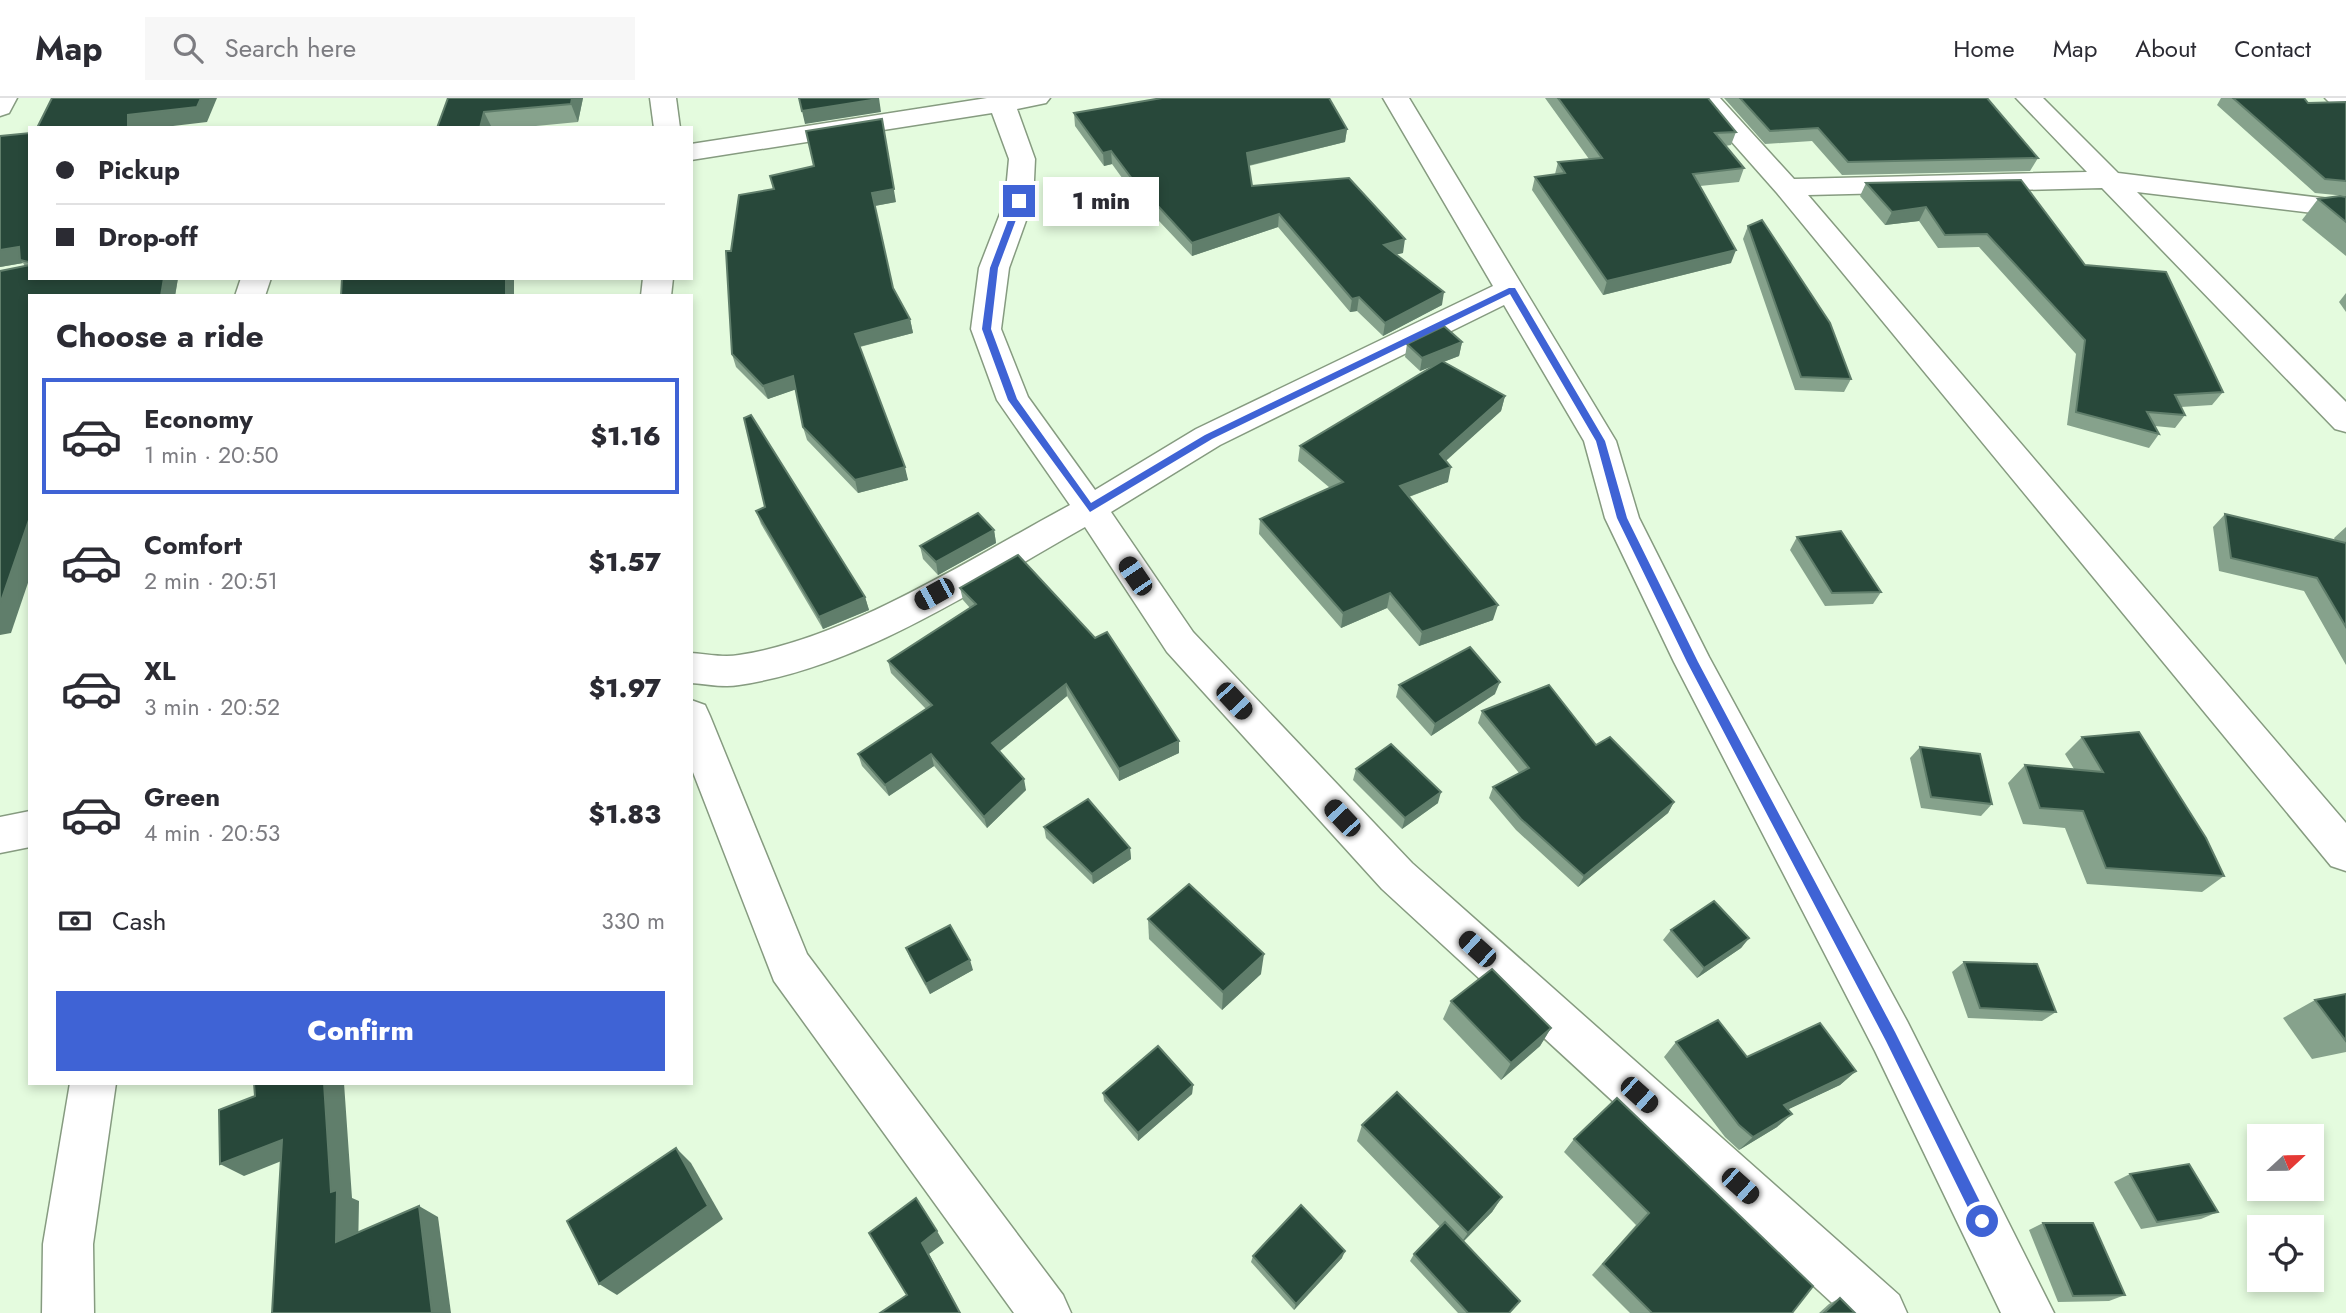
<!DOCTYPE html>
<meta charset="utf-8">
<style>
:root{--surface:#fff;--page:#f7f7f7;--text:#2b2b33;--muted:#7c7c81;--line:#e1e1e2;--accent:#3f63d5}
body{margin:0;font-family:Jost,sans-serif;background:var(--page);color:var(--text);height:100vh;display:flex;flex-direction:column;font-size:26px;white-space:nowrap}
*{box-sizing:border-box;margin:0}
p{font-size:23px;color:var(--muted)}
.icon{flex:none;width:38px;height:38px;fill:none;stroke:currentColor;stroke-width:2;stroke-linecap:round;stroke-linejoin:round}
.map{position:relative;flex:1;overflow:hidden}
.panel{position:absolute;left:28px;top:196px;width:665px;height:791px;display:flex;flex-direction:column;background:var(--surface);border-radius:0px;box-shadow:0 4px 10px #0003}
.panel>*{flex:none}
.guide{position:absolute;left:28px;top:28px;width:665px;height:154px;border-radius:0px;box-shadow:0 4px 10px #0003;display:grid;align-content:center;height:154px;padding:0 28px;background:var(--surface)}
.needle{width:46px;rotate:68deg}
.tools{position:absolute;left:2247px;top:1026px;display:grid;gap:14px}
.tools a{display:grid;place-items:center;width:77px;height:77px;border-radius:0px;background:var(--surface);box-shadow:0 4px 10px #0003;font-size:35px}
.end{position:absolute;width:32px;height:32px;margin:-16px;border:9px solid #3f63d5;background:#fff;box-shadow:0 0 0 4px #fff}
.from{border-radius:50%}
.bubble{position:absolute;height:49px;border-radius:0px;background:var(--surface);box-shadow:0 4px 10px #0003;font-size:23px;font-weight:800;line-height:49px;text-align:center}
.car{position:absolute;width:21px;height:42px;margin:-21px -10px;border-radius:9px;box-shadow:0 0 5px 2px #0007;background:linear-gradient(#222 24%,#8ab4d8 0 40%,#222 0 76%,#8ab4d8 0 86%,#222 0)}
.guide b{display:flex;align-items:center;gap:24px;height:66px;font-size:26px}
.guide b+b{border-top:2px solid var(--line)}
.guide i{width:18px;height:18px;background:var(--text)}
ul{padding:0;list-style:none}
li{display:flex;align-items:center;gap:21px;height:116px;margin:0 14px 10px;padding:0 14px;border:4px solid transparent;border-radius:0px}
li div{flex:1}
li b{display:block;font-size:26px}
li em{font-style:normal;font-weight:800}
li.selected{border-color:var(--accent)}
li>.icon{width:63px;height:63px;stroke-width:1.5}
h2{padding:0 28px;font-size:32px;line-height:84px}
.pay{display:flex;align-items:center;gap:18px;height:77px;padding:0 28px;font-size:26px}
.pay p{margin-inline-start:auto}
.primary-button{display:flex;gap:14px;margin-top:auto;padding:14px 28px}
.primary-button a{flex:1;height:80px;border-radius:0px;background:var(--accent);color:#fff;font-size:28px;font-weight:800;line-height:80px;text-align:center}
header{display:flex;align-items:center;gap:42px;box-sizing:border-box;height:98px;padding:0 35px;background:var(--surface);border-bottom:2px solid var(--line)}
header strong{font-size:33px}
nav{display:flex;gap:38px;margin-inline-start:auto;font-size:24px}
.search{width:490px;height:63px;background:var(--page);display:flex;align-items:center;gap:18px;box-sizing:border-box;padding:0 24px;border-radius:0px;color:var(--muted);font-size:26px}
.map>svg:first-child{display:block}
</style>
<header>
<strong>Map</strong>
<div class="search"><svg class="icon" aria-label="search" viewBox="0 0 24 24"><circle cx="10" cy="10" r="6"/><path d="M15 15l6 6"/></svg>Search here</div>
<nav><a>Home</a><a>Map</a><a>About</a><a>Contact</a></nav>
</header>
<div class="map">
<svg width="2346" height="1215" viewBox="0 0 2346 1215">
<rect width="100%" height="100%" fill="#e4fbde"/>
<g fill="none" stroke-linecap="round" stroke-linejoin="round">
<g stroke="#869b80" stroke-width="3">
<g id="street">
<polygon points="0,0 17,0 9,15 0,18"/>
<polygon points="650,0 676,0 680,30 654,30"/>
<path d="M987 0H1050L1046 5 1017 11 1035 61 1033 103 1009 170 1001 231 1028 299 1095 392 1196 331 1493 188 1383 0H1409L1616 343 1639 420 1709 559 1907 923 2054 1215H2001L1875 953 1674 564 1605 420 1584 343 1504 207 1220 347 1111 414 1193 534 1412 765 1899 1197 1907 1215H1843L1382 791 1167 554 1085 429C976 490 864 568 739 587 724 590 707 586 691 585V555C707 556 724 560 739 557 848 541 973 459 1070 407L997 302 971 231 979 170 1005 103 1009 61 992 15 691 62V46Z"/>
<polygon points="1693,0 1720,0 1794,81 2087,74 2016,0 2043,0 2118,75 2346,103 2346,119 2137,94 2346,304 2346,334 2335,331 2102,90 1808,97 2346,725 2346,773 2331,768 1777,95"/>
<polygon points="2325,0 2346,0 2346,15 2337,12"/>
<polygon points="241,180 271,180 265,198 235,198"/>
<polygon points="643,180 673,180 671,198 641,198"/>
<polygon points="691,602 705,607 710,618 807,856 1063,1197 1071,1215 1014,1215 774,883 691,669"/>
<polygon points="30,713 30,749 0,755 0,719"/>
<polygon points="70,985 116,985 93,1146 94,1215 42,1215 43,1146"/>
</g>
</g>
<use href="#street" fill="#fff" fill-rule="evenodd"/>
</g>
<g fill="#86a28c">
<polygon points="448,0 583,0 578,24 515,30 437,30"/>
<polygon points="1545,0 1708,0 1736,34 1731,47 1725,48 1744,70 1739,84 1700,88 1731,165 1603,197 1532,92 1535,79 1555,76 1558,64 1589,61"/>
<polygon points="1724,0 1987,0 2038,60 2030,73 1842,77 1812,43 1765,46"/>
<polygon points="2221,0 2304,0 2308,5 2346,4 2346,98 2315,95 2217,7"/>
<polygon points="1330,2 1347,31 1345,44 1249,68 1252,88 1403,155 1396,156 1442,207 1383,238 1357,213 1350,214 1278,129 1192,158 1159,123 1154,124 1112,66 1104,68 1075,28 1074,15"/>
<polygon points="30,35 30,180 178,180 175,198 30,198 11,535 25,168 23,165 0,169"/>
<polygon points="770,78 896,104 875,108 893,190 910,221 913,235 860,249 908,382 858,395 807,342 803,329 796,291 768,301 736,269 732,256 731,153 773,91"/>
<polygon points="1866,85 2085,167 2223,294 2212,307 2181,309 2185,317 2175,330 2155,328 2159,336 2149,350 2067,327 2076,256 1979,149 1938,150 1919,123 1885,127 1860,98"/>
<polygon points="2346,99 2346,158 2302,122 2318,101"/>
<polygon points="1748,128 1851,281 1844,294 1795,292 1743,141"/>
<polygon points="2346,195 2346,214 2339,204"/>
<polygon points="1462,244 1459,258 1443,264 1505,298 1501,313 1446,362 1448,384 1409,399 1493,522 1419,548 1387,510 1341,530 1259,436 1260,421 1330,390 1298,363 1300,348 1435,267 1420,273 1405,259 1407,246"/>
<polygon points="765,409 865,499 869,512 823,531 761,426 756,413"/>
<polygon points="2225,416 2335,442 2334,440 2346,429 2346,567 2304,493 2219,473 2213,429"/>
<polygon points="994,432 996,445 938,477 923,461 920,448"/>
<polygon points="1797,439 1881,494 1873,506 1825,508 1790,452"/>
<polygon points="960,490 1179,643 1179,655 1119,683 1067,598 999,653 1026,692 987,730 934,668 889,698 862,668 858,656 926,611 891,575 888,563 970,510 963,502"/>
<polygon points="1399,587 1495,596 1431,638 1396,599"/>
<polygon points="1482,613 1596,647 1674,704 1668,715 1578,789 1516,732 1489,700 1493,689 1519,675 1478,625"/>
<polygon points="2082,639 2224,778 2202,794 2087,786 2065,730 2023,726 2008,685 2025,667 2074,671 2065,656"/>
<polygon points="1920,649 1992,706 1981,718 1921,710 1910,660"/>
<polygon points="1356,671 1438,705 1402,731 1353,682"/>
<polygon points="1044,729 1130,750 1131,761 1093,786 1046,740"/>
<polygon points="1148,821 1261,876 1222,912 1149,841"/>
<polygon points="1671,832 1749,840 1741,850 1697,880 1663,842"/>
<polygon points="906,850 973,872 930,896 910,860"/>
<polygon points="1964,864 2056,914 2042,923 1968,920 1952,874"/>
<polygon points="2346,896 2346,954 2312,961 2283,920 2315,902"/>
<polygon points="1451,903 1551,930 1540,948 1501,982 1443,921"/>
<polygon points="1676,944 1747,959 1856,973 1840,987 1788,1011 1777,1029 1739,1052 1725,1039 1664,959"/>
<polygon points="1193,987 1192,996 1138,1043 1104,1003 1103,995"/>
<polygon points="1362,1027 1502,1099 1492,1114 1463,1144 1509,1215 1458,1215 1410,1163 1414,1156 1440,1129 1357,1043"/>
<polygon points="1574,1041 1792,1215 1630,1215 1592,1177 1636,1127 1564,1054"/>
<polygon points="2130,1076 2218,1114 2201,1121 2141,1131 2114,1084"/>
<polygon points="2043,1125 2125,1197 2109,1203 2058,1204 2029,1132"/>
<polygon points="1253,1158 1342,1160 1294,1212 1251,1164"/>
<polygon points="1840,1200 1855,1215 1819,1215 1829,1206"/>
</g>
<g fill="#607e6b">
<polygon points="201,0 217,0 207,24 156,30 128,30 128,17"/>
<polygon points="572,0 583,0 578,24 571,6"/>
<polygon points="879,0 881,14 805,26 802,13"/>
<polygon points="484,14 492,30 480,30"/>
<polygon points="1347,31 1345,44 1246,68 1247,55"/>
<polygon points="884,34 896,104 874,108 872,95"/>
<polygon points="1111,53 1112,66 1104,68 1103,55"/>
<polygon points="1159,109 1159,123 1154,124 1154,110"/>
<polygon points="1926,109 1919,123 1885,127 1892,114"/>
<polygon points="1279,116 1278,129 1192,158 1192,145"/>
<polygon points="1405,141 1403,155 1382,160 1384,147"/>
<polygon points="19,149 20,162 23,165 0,169 0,152"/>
<polygon points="1736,152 1731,165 1603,197 1607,183"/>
<polygon points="164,180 178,180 175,198 161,198"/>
<rect x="506" y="180" width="8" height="18"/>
<polygon points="1444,194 1442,207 1383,238 1385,225"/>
<polygon points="1359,199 1357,213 1350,214 1352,201"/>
<polygon points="910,221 913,235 858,249 855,236"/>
<polygon points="1462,244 1459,258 1420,273 1422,260"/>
<polygon points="793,278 797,291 768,301 763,288"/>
<polygon points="1505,298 1501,313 1437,371 1440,356"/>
<polygon points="905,369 908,382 858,395 855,382"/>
<polygon points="1451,369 1448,384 1397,403 1400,388"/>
<polygon points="30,419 30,479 11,535 0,537 0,506"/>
<polygon points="994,432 996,445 938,477 936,464"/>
<polygon points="1390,495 1387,510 1341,530 1343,515"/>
<polygon points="865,499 869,512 823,531 819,519"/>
<polygon points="1498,507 1493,522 1419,548 1422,534"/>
<polygon points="1500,584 1495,596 1431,638 1435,626"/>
<polygon points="1066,586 1067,598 995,657 992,645"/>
<polygon points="1179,643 1179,655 1119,683 1119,671"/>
<polygon points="931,656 934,668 889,698 885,687"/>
<polygon points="1024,681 1026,692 987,730 984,719"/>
<polygon points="1441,694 1438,705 1402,731 1405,720"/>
<polygon points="1674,704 1668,715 1578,789 1584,778"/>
<polygon points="1130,750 1131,761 1093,786 1092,776"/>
<polygon points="1749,840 1741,850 1697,880 1704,870"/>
<polygon points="1264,856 1261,876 1222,912 1223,894"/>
<polygon points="970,862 973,872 930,896 926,886"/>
<polygon points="1551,930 1540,948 1501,982 1511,965"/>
<polygon points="1856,973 1840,987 1770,1020 1784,1007"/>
<polygon points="324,985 344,985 352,1100 359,1103 358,1155 336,1144 331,1094"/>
<polygon points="1193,987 1192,996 1138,1043 1138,1035"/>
<polygon points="1792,1016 1777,1029 1739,1052 1753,1039"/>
<polygon points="282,1042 304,1054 244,1078 220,1066"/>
<polygon points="676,1050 691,1065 723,1121 617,1197 599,1186"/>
<polygon points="1502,1099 1492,1114 1458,1149 1468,1135"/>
<polygon points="419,1108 438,1119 451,1215 432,1215"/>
<polygon points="937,1133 944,1145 929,1156 961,1215 922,1145"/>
<polygon points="1345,1153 1342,1160 1294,1212 1296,1206"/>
</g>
<g fill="#28483a" stroke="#607e6b" stroke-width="2">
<polygon points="52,0 201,0 197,9 128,17 128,30 37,30"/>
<polygon points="448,0 572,0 571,6 484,14 480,30 437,30"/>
<polygon points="799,0 878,0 878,1 802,13"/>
<polygon points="1162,0 1329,0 1347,31 1247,55 1252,88 1349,80 1405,141 1384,147 1444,194 1385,225 1359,199 1352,201 1279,116 1192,145 1159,109 1154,110 1111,53 1103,55 1074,15"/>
<polygon points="1558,0 1708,0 1736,34 1715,35 1744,70 1693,76 1736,152 1607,183 1535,79 1565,75 1558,64 1602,60"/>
<polygon points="1740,0 1987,0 2038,60 1848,64 1818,30 1770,33"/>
<polygon points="2233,0 2304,0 2308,5 2346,4 2346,83 2325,81"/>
<polygon points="882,21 894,91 872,95 893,190 910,221 855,236 905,369 855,382 803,329 793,278 763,288 732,256 726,153 731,153 739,97 774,91 770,78 814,68 806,33"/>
<polygon points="30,35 30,180 164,180 161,198 30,198 30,419 0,506 0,173 30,167 29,164 20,162 19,149 0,152 0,38"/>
<polygon points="2021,82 2085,167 2166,174 2223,294 2175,297 2185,317 2147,314 2159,336 2076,314 2085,242 1987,136 1945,137 1926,109 1892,114 1866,85"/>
<polygon points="2340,98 2346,99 2346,124 2318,101"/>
<polygon points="1762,122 1830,225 1851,281 1801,279 1748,128"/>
<polygon points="342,180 506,180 506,198 341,198"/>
<polygon points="1444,228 1462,244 1422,260 1407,246"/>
<polygon points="1442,263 1505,298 1440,356 1451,369 1400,388 1498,507 1422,534 1390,495 1343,515 1260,421 1343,384 1300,348"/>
<polygon points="751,317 865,499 819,519 756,413 765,409 744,320"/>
<polygon points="978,415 994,432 936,464 920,448"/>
<polygon points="2225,416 2346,445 2346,529 2317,480 2231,460"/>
<polygon points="1841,433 1881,494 1832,495 1797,439"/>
<polygon points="1018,457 1095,540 1107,534 1179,643 1119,671 1066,586 992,645 1024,681 984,719 931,656 885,687 858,656 932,607 888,563 976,506 960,490"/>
<polygon points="1470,549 1500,584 1435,626 1399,587"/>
<polygon points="1549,587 1596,647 1610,639 1674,704 1584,778 1521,721 1493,689 1529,670 1482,613"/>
<polygon points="2139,634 2206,740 2224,778 2106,770 2083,713 2040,710 2025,667 2103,674 2082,639"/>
<polygon points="1391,646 1441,694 1405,720 1356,671"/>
<polygon points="1920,649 1980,656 1992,706 1931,699"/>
<polygon points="1088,701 1130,750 1092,776 1044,729"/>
<polygon points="1189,786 1264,856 1223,894 1148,821"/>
<polygon points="1714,803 1749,840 1704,870 1671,832"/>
<polygon points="950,827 970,862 926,886 906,850"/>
<polygon points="1964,864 2037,866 2056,914 1980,910"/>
<polygon points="1492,871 1551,930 1511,965 1451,903"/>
<polygon points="2346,896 2346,943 2315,902"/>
<polygon points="1718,922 1747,959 1820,925 1856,973 1784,1007 1792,1016 1753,1039 1739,1027 1676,944"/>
<polygon points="1158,948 1193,987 1138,1035 1103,995"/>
<polygon points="254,985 324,985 331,1094 337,1092 336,1144 419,1108 432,1215 272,1215 282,1042 220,1066 219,1012 255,998"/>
<polygon points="1397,994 1502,1099 1468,1135 1362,1027"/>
<polygon points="1617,1000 1813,1188 1792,1215 1652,1215 1603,1166 1649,1115 1574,1041"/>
<polygon points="676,1050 708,1108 599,1186 567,1123"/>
<polygon points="2189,1066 2218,1114 2157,1124 2130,1076"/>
<polygon points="916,1100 937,1133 922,1145 960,1215 880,1215 907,1197 869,1135"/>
<polygon points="1301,1107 1345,1153 1296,1206 1253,1158"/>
<polygon points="1445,1124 1520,1203 1509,1215 1468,1215 1414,1156"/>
<polygon points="2043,1125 2093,1125 2125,1197 2073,1198"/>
<polygon points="1840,1200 1855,1215 1824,1215"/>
</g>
<polygon fill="#3f63d5" points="1016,101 1023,103 998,170 991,231 1017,301 1091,405 1205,337 1509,190 1515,190 1605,343 1627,420 1698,564 1895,934 1987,1118 1987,1128 1977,1128 1886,943 1687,564 1617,420 1596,343 1510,196 1212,341 1090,414 1008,302 982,231 990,170"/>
</svg>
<div class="tools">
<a><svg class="needle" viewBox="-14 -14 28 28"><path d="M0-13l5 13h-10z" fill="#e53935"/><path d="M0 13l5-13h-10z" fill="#7c7c81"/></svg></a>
<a><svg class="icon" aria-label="locate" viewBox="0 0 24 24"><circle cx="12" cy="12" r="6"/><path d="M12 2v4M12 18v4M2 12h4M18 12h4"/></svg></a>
</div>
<i class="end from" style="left:1982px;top:1123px"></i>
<i class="end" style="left:1019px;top:103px"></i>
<div class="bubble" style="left:1043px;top:79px;width:116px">1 min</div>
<i class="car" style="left:1135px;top:478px;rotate:326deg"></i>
<i class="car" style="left:934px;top:496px;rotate:241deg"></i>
<i class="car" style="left:1234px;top:603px;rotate:137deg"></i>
<i class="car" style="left:1342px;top:720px;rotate:317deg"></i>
<i class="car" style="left:1477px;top:851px;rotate:312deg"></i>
<i class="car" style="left:1639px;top:997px;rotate:132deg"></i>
<i class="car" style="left:1740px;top:1088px;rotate:132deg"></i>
<div class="guide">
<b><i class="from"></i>Pickup</b>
<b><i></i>Drop-off</b>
</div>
<section class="panel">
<h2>Choose a ride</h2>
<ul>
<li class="selected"><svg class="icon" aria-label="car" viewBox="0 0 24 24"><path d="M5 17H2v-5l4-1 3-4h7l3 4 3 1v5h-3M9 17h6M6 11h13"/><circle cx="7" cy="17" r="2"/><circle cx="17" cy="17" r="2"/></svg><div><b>Economy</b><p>1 min · 20:50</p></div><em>$1.16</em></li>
<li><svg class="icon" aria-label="car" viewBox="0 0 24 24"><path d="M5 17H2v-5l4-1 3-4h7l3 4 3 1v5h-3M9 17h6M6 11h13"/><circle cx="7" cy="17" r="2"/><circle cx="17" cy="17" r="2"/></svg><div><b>Comfort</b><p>2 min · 20:51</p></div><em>$1.57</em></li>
<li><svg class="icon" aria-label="car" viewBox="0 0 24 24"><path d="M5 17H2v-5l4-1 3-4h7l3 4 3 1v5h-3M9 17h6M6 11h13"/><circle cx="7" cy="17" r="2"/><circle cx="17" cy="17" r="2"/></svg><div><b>XL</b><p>3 min · 20:52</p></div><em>$1.97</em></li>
<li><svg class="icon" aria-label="car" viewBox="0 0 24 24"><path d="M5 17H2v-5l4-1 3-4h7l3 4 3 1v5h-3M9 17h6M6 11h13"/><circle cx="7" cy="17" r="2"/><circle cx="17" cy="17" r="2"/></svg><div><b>Green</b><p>4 min · 20:53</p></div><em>$1.83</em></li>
</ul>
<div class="pay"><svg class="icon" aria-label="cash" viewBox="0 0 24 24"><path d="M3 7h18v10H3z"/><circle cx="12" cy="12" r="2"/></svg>Cash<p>330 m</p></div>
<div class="primary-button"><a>Confirm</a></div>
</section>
</div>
